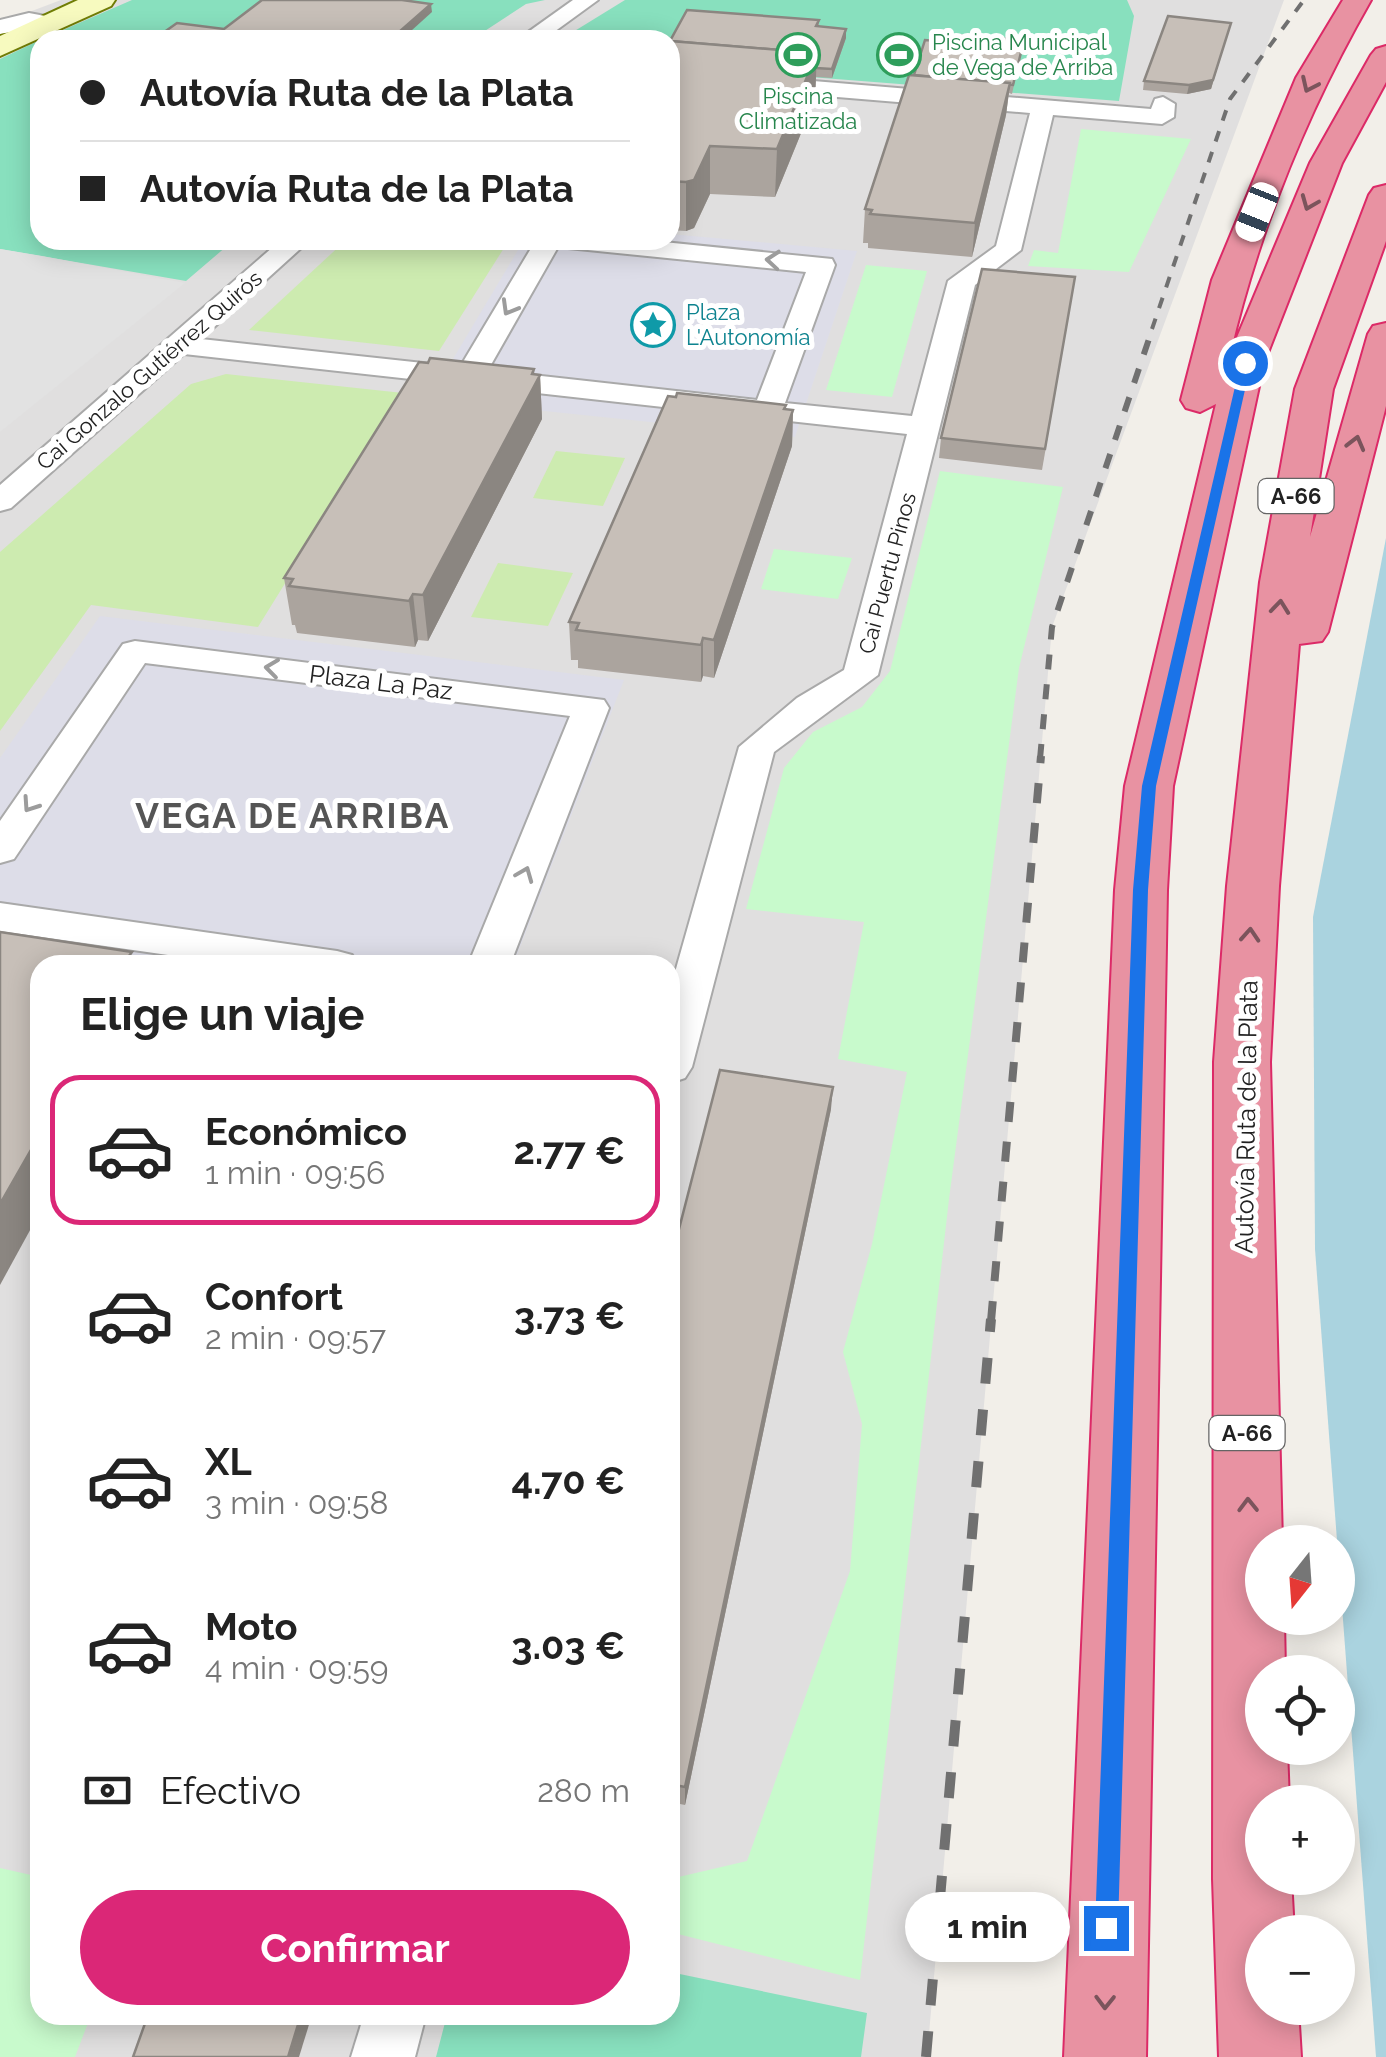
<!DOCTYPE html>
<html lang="es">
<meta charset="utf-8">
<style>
:root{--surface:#fff;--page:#f6f6f6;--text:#222;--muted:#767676;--line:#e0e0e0;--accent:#db2777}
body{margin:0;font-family:Raleway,sans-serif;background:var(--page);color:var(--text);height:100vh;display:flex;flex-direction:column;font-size:38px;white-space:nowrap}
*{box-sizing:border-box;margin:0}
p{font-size:32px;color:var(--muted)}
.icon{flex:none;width:55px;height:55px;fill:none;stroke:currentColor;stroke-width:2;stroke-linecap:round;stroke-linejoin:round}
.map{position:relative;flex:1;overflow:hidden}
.panel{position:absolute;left:30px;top:955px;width:650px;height:1070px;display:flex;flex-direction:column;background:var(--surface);border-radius:30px;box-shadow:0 5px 25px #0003}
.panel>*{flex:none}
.hud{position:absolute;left:30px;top:30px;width:650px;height:220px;border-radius:30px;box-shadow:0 5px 25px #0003;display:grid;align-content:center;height:220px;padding:0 50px;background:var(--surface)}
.needle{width:65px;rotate:197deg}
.tools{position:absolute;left:1245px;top:1525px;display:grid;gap:20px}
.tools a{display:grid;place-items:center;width:110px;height:110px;border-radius:50%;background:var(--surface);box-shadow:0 5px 25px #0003;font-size:50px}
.end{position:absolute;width:45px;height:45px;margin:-22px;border:12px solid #1a73e8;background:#fff;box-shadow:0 0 0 5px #fff}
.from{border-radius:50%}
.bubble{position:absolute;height:70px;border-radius:35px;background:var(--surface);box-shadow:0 5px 25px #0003;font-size:32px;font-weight:700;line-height:70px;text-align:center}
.car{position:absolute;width:30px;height:60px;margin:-30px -15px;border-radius:12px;box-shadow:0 0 8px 2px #0007;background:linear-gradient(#fff 24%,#345 0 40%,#fff 0 76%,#345 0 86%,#fff 0)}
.hud b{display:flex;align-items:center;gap:35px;height:95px;font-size:38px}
.hud b+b{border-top:2px solid var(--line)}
.hud i{width:25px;height:25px;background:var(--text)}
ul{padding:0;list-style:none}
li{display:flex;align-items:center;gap:30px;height:150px;margin:0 20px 15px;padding:0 30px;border:5px solid transparent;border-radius:30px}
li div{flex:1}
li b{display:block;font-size:38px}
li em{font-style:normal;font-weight:700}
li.on{border-color:var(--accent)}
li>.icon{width:90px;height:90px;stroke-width:1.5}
h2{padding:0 50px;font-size:45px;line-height:120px}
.pay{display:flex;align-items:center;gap:25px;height:110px;padding:0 50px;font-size:38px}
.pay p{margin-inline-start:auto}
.primary-button{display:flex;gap:20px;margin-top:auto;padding:20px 50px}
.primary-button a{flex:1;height:115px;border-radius:60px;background:var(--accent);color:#fff;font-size:40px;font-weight:700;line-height:115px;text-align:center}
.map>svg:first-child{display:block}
</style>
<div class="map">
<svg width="1386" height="2057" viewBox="0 0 1386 2057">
<rect width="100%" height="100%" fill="#f2efe9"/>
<path fill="#e0dfdf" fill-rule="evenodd" d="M61 0H1284L1052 627 927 2057H0V23ZM40 40H670V240H40ZM40 965H670V2015H40Z"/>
<g fill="#cdebb0">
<polygon points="346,240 509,240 439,351 249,330"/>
<polygon points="226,374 403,393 258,627 91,605 0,731 0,552 191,384"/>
<polygon points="556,451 625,458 603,506 533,498"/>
<polygon points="498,563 573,573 548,626 471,617"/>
</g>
<g fill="#c8facc">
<polygon points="1081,129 1191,139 1129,272 1028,266 1034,250 1058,253"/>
<polygon points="866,265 927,271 892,397 826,390"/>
<polygon points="940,471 1063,487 1019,668 949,1199 860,1980 670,1932 670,1879 747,1861 850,1571 862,1424 843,1352 872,1244 907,1072 838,1059 864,922 746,909 784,768 813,732 862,707 890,671"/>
<polygon points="774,549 852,558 838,599 761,589"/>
<polygon points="0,1868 40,1877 40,2015 91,2015 75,2057 0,2057"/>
</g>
<g fill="#88e0be">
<polygon points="132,0 545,0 526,4 471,40 40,40"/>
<polygon points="625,0 1127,0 1134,16 1119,101 670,66 670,40 560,40"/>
<polygon points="40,40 40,240 234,240 186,281 0,249 0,59"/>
<polygon points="670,1972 867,2013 861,2057 436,2057 447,2015 670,2015"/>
</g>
<polygon fill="#e2e2e2" points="0,249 42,256 185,283 0,432"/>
<g fill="#dddde8">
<polygon points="670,234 857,251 795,437 429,399 524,240 670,240"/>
<polygon points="100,616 624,680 513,965 40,965 0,970 0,758"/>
</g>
<polygon fill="#aad3df" points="1386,538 1386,2057 1376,2057 1315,1249 1313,917"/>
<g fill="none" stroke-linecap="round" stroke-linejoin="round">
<g stroke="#a9a9a9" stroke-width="4">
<g id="street">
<polygon points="573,0 598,0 543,40 517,40"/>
<path d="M29 13 56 18 59 23C51 30 16 30 0 34V20Z"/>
<path d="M670 69 1151 109 1155 99 1163 97 1175 104 1174 117 1162 124 1053 115 1021 250 975 285 878 675 774 752 692 1067 685 1078 670 1083V990L739 747 797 698 844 670 907 434 184 354 11 508 0 511V485L281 240H310L201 339 460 367 536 240H644L832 259 835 265 785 403 912 416 948 281 996 246 1030 113 670 83ZM558 247 806 272 757 400 488 370Z"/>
<polygon points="135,641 604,700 609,708 510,965 468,965 570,716 145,663 14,859 0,863 0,821 123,644"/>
<polygon points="0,903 337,951 352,955 358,965 238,965 0,931"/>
<polygon points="364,2015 426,2015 415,2057 351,2057"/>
</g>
</g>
<g stroke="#707d05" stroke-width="4">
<polygon id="secondary" points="78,0 115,0 111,6 0,56 0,36"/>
</g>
<g stroke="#dc2a67" stroke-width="4">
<g id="highway">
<path d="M1343 0H1371C1308 110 1259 230 1230 354L1310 163 1371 55 1376 49 1386 46V82L1342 163 1264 363 1173 786 1167 890 1146 2057H1064L1115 890 1125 786 1216 404 1200 412 1186 408 1181 400 1212 280 1296 78Z"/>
<polygon points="1386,185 1386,241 1333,389 1310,537 1368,334 1373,326 1386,323 1386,406 1328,632 1322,641 1299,644 1279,886 1270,1062 1282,1542 1262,1542 1262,1618 1284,1618 1285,1672 1262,1672 1262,1748 1287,1748 1289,1802 1262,1802 1262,1878 1291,1878 1294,1932 1262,1932 1262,2008 1298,2008 1301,2057 1219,2057 1213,1879 1214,1062 1227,886 1260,582 1295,389 1369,195 1374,188"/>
</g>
</g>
<use href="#street" fill="#fff" fill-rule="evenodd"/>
<use href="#secondary" fill="#f7fabf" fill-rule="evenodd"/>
<use href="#highway" fill="#e892a2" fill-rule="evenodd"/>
<polyline stroke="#707070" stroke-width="4" stroke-dasharray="11 11" stroke-linecap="butt" points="1152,329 1230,99 1304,0"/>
<polyline stroke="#707070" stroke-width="6" stroke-dasharray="15 15" stroke-linecap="butt" points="1040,759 1052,627 1153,327"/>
<polyline stroke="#707070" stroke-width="8" stroke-dasharray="20 20" stroke-linecap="butt" points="991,1321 1041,756"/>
<polyline stroke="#707070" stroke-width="10" stroke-dasharray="26 26" stroke-linecap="butt" points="926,2057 991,1319"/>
</g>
<g fill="#aba49e">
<polygon points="819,20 819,26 846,38 832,78 816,77 815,99 775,197 710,194 694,228 686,231 670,230 670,40"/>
<polygon points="1231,23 1211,89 1187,94 1143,90 1144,81"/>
<polygon points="1024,40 1012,94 1009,93 1006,115 972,257 868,248 868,243 863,243 865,209 914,75 952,42"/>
<polygon points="1072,297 1042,470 939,458 941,438"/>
<polygon points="535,375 540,375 542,419 428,641 418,640 415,647 297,633 295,625 292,625 284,578"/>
<polygon points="786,409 793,410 792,446 714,678 703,676 701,682 578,668 578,660 571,660 569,622"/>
<polygon points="831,1109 685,1805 670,1802 670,1264"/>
</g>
<g fill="#8b8681">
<polygon points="431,4 432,12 401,40 390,40"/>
<polygon points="1231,23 1211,89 1187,94 1189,85"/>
<polygon points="846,29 846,38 832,78 832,69"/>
<polygon points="817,53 815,99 775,197 777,149"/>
<polygon points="1010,83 1006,115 972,257 975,223"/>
<polygon points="710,146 710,194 694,228 686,231 686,182"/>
<polygon points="534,369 535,383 540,375 542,419 428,641 423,595"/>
<polygon points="786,405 785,433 793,410 792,446 714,678 714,640"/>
<polygon points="413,594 418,640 415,647 409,601"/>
<polygon points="703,638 703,676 701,682 701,645"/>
<polygon points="833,1087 831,1109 685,1805 685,1787"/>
<polygon points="40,1134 40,1212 0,1285 0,1204"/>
<polygon points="301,2015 312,2015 299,2057 288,2057"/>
</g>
<g fill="#c7bfb8" stroke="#8b8681" stroke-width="2.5">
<polygon points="262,0 402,0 431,4 390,40 153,40 177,23 224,29"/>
<polygon points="687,10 819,20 816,26 846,29 832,69 816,68 817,53 670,41"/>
<polygon points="1168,16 1231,23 1213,80 1189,85 1144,81"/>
<polygon points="955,35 1024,40 1013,85 914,75 925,40 952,42"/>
<polygon points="670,41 817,53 777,149 710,146 694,180 686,182 670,181"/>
<polygon points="909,75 1010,83 975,223 870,214 872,210 865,209"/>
<polygon points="982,269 1075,277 1045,449 941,438"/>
<polygon points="430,358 534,369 532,374 540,375 423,595 413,594 409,601 289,586 293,579 284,578 419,362 428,363"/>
<polygon points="677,393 786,405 784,409 793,410 714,640 703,638 701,645 576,630 579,623 569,622 668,396 676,397"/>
<polygon points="0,932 132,952 126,960 137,962 135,965 40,965 40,1134 0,1204"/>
<polygon points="720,1070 833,1087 685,1787 670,1784 670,1264"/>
<polygon points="148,2015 301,2015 288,2057 133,2057"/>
</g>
<defs><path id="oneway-chevron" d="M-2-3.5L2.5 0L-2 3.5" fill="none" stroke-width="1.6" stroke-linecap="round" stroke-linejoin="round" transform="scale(2.5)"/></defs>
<g stroke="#7b545c">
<use href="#oneway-chevron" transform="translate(1309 85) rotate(115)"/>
<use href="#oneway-chevron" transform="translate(1309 203) rotate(112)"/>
<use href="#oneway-chevron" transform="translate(1356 443) rotate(-75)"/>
<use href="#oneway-chevron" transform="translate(1280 607) rotate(-84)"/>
<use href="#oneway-chevron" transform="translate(1250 935) rotate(-86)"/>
<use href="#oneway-chevron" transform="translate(1248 1505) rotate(-91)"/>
<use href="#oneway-chevron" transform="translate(1105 2002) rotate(91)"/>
</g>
<g stroke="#9c9c9c">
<use href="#oneway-chevron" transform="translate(773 260) rotate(-175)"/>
<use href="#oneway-chevron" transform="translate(509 308) rotate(120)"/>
<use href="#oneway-chevron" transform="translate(272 668) rotate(-173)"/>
<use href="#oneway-chevron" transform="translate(30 805) rotate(124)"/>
<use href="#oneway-chevron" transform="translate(525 874) rotate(-68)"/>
</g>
<polygon fill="#1a73e8" points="1241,361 1251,363 1156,786 1148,890 1118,1928 1114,1936 1106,1940 1098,1936 1095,1928 1133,890 1142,786"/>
<defs>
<g id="stadium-ring" transform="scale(2.25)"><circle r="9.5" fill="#fff" stroke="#2e9e5b" stroke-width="1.5"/><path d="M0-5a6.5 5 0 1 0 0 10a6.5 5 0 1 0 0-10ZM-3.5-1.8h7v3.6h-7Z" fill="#2e9e5b"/></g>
<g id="sight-ring" transform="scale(2.25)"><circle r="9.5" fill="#fff" stroke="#0f9aa8" stroke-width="1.5"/><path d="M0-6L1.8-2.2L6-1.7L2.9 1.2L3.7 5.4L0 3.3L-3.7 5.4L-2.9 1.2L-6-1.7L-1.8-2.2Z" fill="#0f9aa8"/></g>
</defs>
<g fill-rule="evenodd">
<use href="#stadium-ring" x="798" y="55"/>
<use href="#stadium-ring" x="899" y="55"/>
<use href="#sight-ring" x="653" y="325"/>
</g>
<g text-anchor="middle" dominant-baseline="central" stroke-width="10" stroke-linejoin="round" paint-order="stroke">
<g font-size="22" fill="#27864d" stroke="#fff" text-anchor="start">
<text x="932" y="42">Piscina Municipal<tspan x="932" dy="25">de Vega de Arriba</tspan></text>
<text x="798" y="96" text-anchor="middle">Piscina<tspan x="798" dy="25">Climatizada</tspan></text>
</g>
<g font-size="22" fill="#0d838f" stroke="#fff" text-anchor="start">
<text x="686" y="312">Plaza<tspan x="686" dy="25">L'Autonomía</tspan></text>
</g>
<g font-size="22" fill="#222" stroke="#fff">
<text transform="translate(149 370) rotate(-41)">Cai Gonzalo Gutiérrez Quirós</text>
<text transform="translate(887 573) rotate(-75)">Cai Puertu Pinos</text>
</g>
<g fill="#fff" stroke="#646464" stroke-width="2.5">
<rect x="1258.5" y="479" width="75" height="34" rx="8"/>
<rect x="1209.5" y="1416" width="75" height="34" rx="8"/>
</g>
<g font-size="22" font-weight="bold" fill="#222">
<text x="1296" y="496">A-66</text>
<text x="1247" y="1433">A-66</text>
</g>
<g font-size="25" fill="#222" stroke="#fff">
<text transform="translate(381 682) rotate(7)">Plaza La Paz</text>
<text transform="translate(1246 1117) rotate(-89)">Autovía Ruta de la Plata</text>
</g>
<g font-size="35" font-weight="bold" letter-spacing="2.5" fill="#555" stroke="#fff">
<text x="293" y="815">VEGA DE ARRIBA</text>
</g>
</g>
</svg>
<div class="tools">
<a><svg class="needle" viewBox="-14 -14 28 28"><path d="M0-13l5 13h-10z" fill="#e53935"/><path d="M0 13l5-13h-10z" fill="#767676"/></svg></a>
<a><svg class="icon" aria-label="locate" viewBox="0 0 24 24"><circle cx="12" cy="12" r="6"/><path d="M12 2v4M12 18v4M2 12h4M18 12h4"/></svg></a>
<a>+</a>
<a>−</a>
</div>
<i class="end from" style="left:1245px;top:363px"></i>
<i class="end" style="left:1106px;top:1928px"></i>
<div class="bubble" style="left:905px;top:1892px;width:165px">1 min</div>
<i class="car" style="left:1257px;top:212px;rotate:202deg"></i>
<div class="hud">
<b><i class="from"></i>Autovía Ruta de la Plata</b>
<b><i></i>Autovía Ruta de la Plata</b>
</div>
<section class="panel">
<h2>Elige un viaje</h2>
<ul>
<li class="on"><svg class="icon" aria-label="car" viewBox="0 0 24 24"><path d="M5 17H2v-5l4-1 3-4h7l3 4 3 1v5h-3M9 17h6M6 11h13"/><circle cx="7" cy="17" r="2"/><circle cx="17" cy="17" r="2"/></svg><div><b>Económico</b><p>1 min · 09:56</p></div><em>2.77 €</em></li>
<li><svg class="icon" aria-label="car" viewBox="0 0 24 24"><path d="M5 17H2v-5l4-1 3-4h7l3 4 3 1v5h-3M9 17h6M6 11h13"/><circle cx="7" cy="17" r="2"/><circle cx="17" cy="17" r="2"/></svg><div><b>Confort</b><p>2 min · 09:57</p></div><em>3.73 €</em></li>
<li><svg class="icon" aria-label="car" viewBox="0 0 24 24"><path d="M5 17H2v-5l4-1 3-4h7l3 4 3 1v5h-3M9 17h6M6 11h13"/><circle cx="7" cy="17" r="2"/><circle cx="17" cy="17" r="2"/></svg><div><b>XL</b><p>3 min · 09:58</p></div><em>4.70 €</em></li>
<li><svg class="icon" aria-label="car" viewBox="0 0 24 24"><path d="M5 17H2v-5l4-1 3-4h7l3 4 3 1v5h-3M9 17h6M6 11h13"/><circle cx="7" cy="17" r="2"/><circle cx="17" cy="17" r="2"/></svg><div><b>Moto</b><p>4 min · 09:59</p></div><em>3.03 €</em></li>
</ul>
<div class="pay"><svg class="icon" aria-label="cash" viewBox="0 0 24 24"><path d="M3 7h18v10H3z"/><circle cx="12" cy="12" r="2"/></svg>Efectivo<p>280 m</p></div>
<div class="primary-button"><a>Confirmar</a></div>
</section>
</div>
